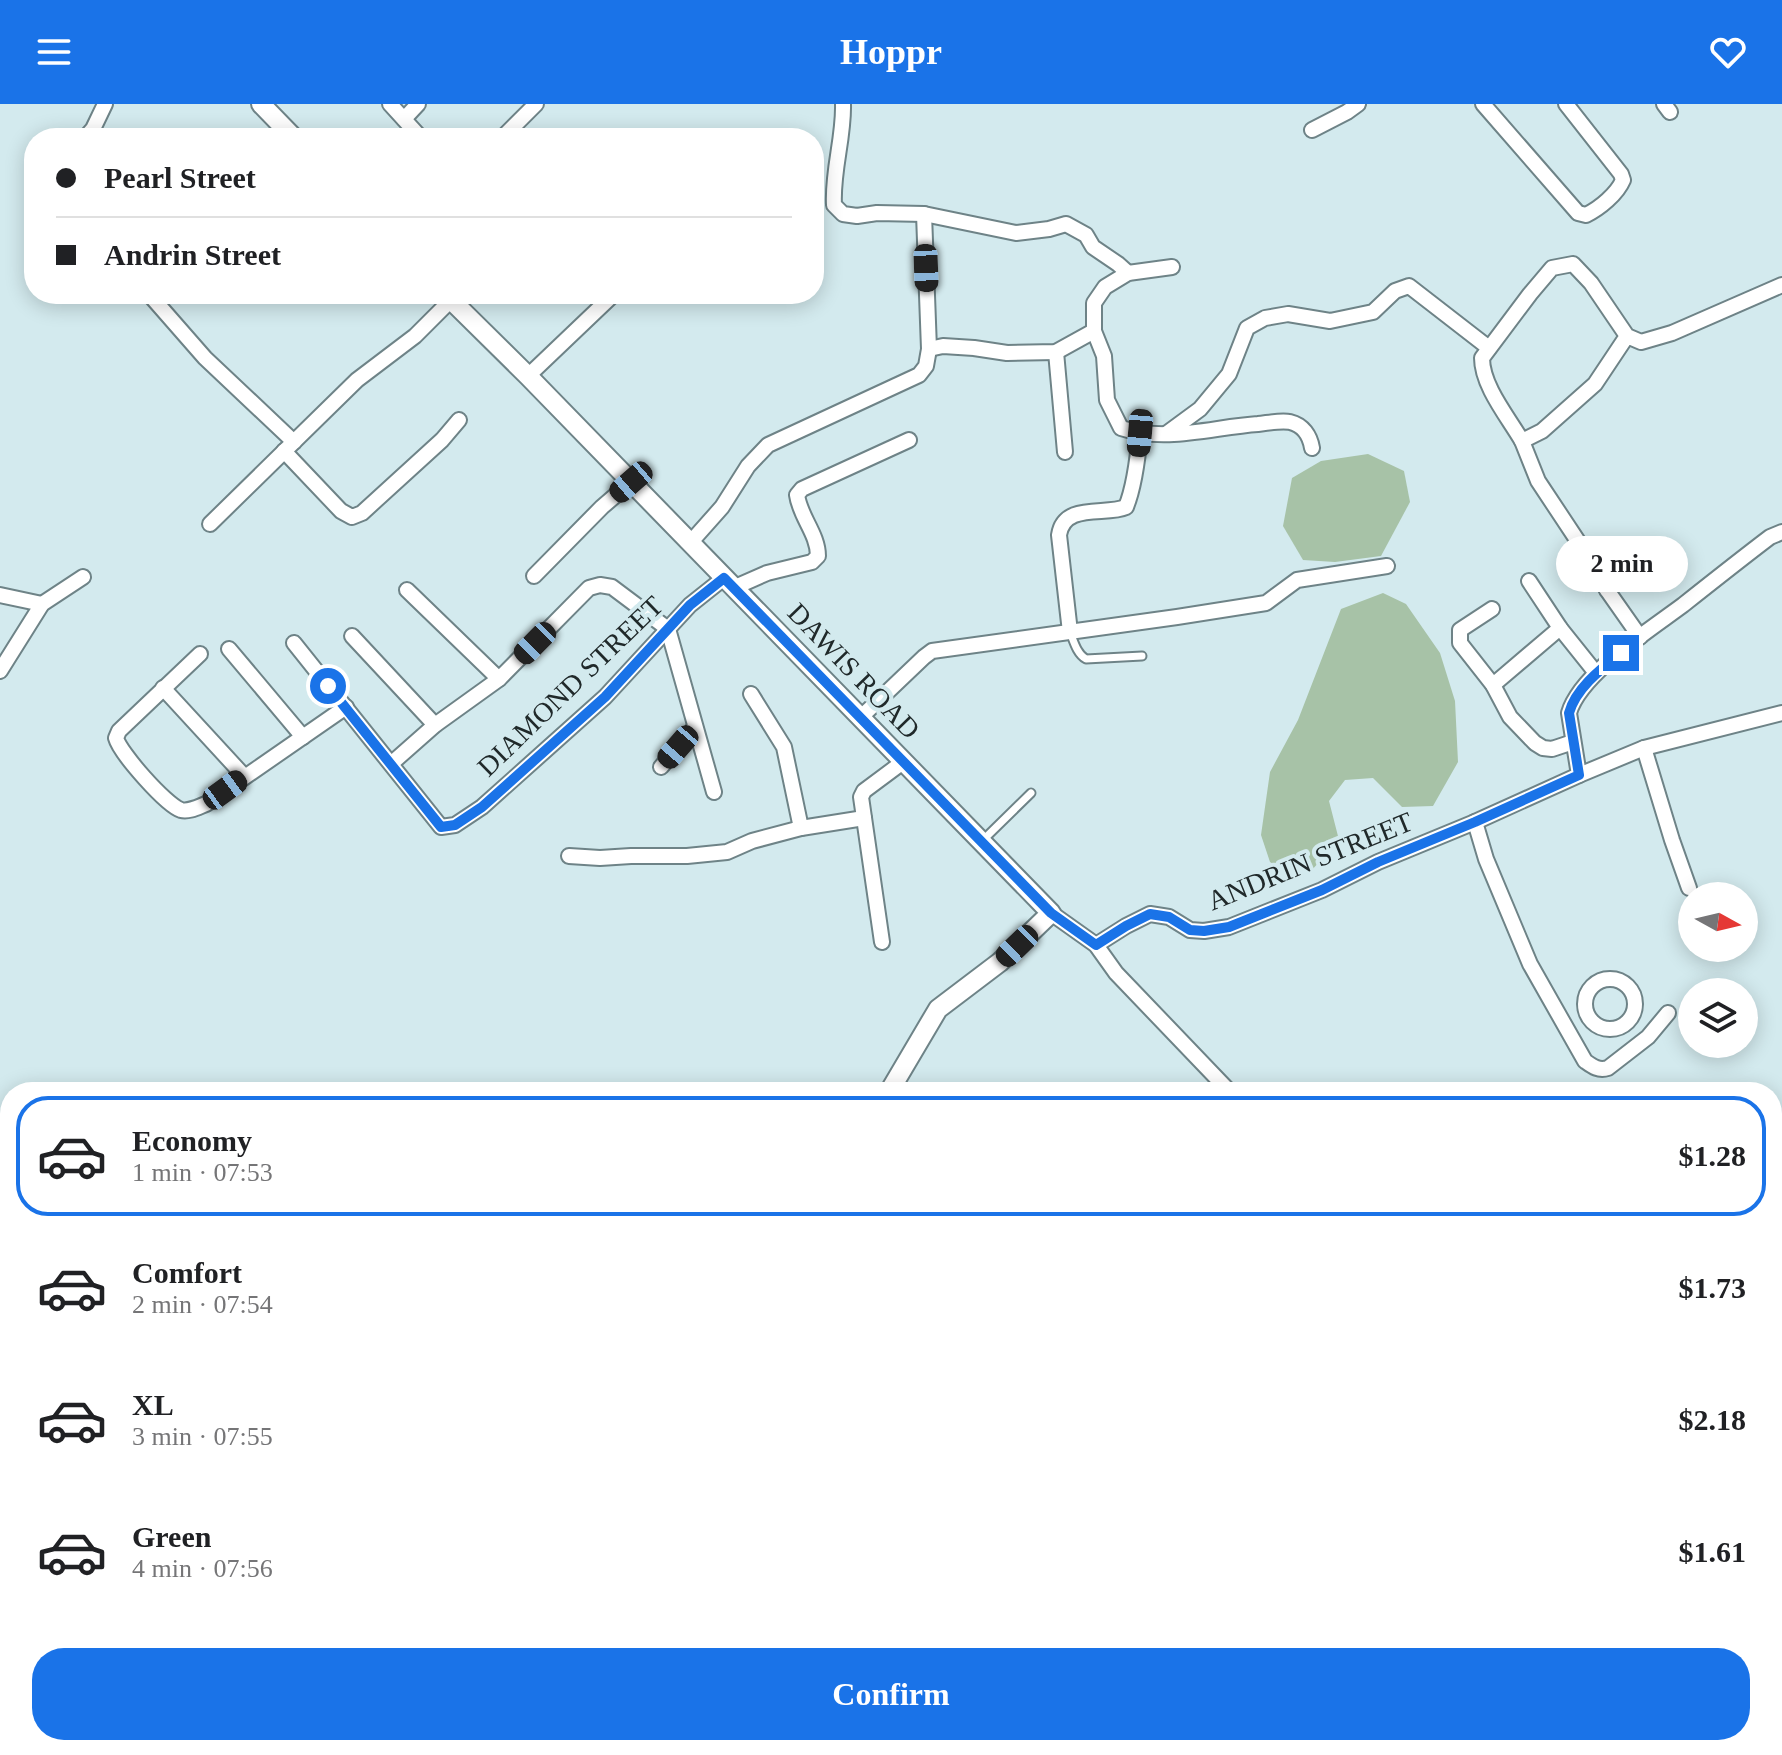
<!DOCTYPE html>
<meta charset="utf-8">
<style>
:root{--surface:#fff;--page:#f2f2f2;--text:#202124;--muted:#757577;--line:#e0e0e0;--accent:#1a73e8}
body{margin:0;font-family:"Times New Roman",serif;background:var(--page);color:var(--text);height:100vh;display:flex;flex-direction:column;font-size:30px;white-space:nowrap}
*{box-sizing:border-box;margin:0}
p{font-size:26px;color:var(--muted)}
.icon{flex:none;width:44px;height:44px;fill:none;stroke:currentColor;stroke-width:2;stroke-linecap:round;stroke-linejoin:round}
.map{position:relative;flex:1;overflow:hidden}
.sheet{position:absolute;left:0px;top:978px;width:1782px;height:674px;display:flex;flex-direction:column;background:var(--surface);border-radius:32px 32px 0 0;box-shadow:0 4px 20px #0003}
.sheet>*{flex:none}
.hud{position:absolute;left:24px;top:24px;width:800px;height:176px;border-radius:32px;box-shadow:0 4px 20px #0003;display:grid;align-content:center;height:176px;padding:0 32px;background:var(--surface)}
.needle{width:52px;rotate:98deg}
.fabs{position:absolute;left:1678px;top:778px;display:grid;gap:16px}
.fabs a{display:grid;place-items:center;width:80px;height:80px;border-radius:50%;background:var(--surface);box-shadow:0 4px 20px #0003;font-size:40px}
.end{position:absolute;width:36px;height:36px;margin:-18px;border:10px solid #1a73e8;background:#fff;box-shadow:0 0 0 4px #fff}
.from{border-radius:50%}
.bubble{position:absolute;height:56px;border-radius:28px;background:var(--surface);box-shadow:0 4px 20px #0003;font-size:26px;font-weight:700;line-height:56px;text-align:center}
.car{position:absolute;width:24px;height:48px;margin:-24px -12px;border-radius:10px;box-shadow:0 0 6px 2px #0007;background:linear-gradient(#222 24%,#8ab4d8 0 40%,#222 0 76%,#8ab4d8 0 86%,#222 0)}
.hud b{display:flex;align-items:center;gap:28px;height:76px;font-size:30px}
.hud b+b{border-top:2px solid var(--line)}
.hud i{width:20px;height:20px;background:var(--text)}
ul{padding:14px 0 0;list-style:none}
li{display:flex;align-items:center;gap:24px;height:120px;margin:0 16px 12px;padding:0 16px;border:4px solid transparent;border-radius:32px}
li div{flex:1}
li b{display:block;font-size:30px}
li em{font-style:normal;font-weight:700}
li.on{border-color:var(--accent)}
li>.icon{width:72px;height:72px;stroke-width:1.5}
.button{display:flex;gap:16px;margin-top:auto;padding:16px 32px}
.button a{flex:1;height:92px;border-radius:32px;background:var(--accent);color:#fff;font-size:32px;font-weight:700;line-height:92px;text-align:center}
header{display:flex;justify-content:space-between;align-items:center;height:104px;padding:0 32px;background:var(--accent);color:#fff;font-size:36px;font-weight:700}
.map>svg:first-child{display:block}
</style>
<header><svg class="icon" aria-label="menu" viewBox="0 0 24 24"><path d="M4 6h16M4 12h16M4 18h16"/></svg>Hoppr<svg class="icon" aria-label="heart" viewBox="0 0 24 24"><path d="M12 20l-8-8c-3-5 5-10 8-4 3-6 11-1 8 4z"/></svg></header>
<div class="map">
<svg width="1782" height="1651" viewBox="0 0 1782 1651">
<rect width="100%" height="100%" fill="#d3eaee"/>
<g fill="#a7c2a7">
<polygon points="1368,350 1404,367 1410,398 1381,452 1335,458 1303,456 1283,422 1292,374 1321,357"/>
<polygon points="1383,489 1406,500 1440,549 1455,597 1458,658 1433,702 1402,703 1373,674 1345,676 1329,697 1339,736 1311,767 1289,771 1270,758 1261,731 1270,668 1298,616 1341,505"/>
</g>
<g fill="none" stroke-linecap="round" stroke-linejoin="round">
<g stroke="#6e8387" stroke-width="11">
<g id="service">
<path d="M1070 528C1074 538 1077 550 1086 555L1142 552"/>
<polyline points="981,738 1031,689"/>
<polyline points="1772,1042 1782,1045"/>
</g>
</g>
<g stroke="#6e8387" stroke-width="18">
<g id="minor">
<polyline points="390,0 421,34"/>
<path d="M843 0C844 34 832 67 834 101L843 110 857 112 877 109 924 110 1016 129 1049 125 1066 120 1086 131 1093 143 1118 160 1128 169"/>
<path d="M1483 0 1578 109 1586 111C1600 104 1617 90 1623 76L1621 70 1566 0"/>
<polyline points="1664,0 1670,8"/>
<polyline points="404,15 418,0"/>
<polyline points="1312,26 1347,8 1358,0"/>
<polyline points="85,34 93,25 105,0"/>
<polyline points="502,34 536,0"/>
<path d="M1172 163 1128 169 1105 183 1094 199V227L1104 252 1107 296 1121 324C1166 339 1213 323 1258 320 1268 319 1281 316 1290 318 1303 321 1310 332 1312 344"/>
<polyline points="149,190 205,254 294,338"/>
<path d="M1627 232 1595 280 1542 327 1522 337C1508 313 1482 282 1482 254L1530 190 1552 164 1573 160 1591 179 1627 232 1641 238 1672 229 1782 181"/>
<polyline points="929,245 943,242 974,244 1007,249 1056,248 1094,227"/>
<polyline points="1056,248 1065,348"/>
<polyline points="528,272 614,190"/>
<polyline points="1166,330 1200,305 1229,270 1247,224 1265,214 1288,210 1330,217 1373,208 1395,187 1409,182 1489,244"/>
<polyline points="1522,337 1538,377 1591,457 1607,486 1640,533"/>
<polyline points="284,347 341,407 352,413 362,409 442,336 459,316"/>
<polyline points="210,420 357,276 415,232 451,196"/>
<polyline points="690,439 722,403 748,362 768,341 919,271 926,262 929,245 924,110"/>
<polyline points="534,472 602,403 631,378"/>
<polyline points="1529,477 1560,524 1596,569"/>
<path d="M733 484 767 469 812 458 818 452C818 430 800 413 797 391L802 385 909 336"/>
<polyline points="407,486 499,575"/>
<polyline points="1607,486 1664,442"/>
<polyline points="0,491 42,500"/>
<polyline points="1492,505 1460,526 1460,539 1493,581 1510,613 1535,639 1543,644 1552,645 1573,638"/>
<path d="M1070 528 1059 431C1064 398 1106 412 1126 403 1135 381 1138 352 1140 329"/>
<polyline points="352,532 435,621"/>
<polyline points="294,539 441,723 455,721 482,703 605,593 690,501 724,474"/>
<polyline points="229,545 303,633"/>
<path d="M200 550 119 627 116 634C120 649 166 701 181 706 189 708 198 703 206 700L346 603"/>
<polyline points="0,567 42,500 83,473"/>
<polyline points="1493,581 1560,524"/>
<polyline points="163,584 244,672"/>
<polyline points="751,590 784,643 801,724"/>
<polyline points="860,614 924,553 932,547 1177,513 1266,499 1297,476 1387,462"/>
<polyline points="1644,644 1672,736 1689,784"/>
<polyline points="392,659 435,621 499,575 589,484 600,481 612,483 668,525 714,688"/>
<polyline points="661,663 695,623"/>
<polyline points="1579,671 1644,644 1782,609"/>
<path d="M1475 718 1486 755 1530 860 1585 957C1592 962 1598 967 1608 964L1648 933 1668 909"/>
<polyline points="569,752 600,754 631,752 687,752 727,748 752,737 801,724 864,714"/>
<polyline points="1051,809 1096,841 1116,869 1230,988"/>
<polyline points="882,838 861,693 864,687 903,658"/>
<path d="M1096 841 1126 822 1150 810 1169 813 1190 826 1204 827 1229 823 1322 786 1378 758 1475 718 1579 671 1569 609C1580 570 1651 525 1683 501 1712 478 1741 455 1770 433L1782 428"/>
<circle cx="1610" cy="900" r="25"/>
<polyline points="1772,1550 1782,1562"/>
<polyline points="523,1651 525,1642"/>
<polyline points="758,1651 760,1642"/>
</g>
</g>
<g stroke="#6e8387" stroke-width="22">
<g id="tertiary">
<polyline points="261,0 294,34"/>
<polyline points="445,190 528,272 1051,809 1000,858 938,905 889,988"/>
<polyline points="838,1651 839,1642"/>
</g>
</g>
<use href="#service" stroke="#fff" stroke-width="7"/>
<use href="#minor" stroke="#fff" stroke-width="14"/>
<use href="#tertiary" stroke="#fff" stroke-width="18"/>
</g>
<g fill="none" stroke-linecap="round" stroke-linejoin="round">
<path stroke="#1a73e8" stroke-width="10" d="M328 582 441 723 455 721 482 703 605 593 690 501 724 474 1051 809 1096 841 1126 822 1150 810 1169 813 1190 826 1204 827 1229 823 1322 786 1378 758 1475 718 1579 671 1569 609C1576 584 1601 565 1621 549"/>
</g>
<g text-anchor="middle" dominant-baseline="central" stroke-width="8" stroke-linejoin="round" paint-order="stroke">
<g font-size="28" fill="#20292a" stroke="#d3eaee">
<text transform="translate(854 567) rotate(46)">DAWIS ROAD</text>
<text transform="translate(570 582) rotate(-44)">DIAMOND STREET</text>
<text transform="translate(1310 757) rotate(-22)">ANDRIN STREET</text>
</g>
</g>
</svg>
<div class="fabs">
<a><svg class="needle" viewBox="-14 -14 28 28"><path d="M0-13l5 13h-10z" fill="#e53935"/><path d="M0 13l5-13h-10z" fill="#757577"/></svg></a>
<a><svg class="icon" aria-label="layers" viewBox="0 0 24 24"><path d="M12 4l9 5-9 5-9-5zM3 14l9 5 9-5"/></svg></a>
</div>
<i class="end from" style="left:328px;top:582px"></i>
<i class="end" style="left:1621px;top:549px"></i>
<div class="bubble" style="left:1556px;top:432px;width:132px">2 min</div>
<i class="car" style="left:926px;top:164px;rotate:178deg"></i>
<i class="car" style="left:1140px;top:329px;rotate:185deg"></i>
<i class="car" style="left:631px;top:378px;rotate:229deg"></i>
<i class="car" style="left:535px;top:539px;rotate:225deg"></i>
<i class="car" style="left:678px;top:643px;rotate:221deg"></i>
<i class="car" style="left:225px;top:686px;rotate:54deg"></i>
<i class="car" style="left:1017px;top:842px;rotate:226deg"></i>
<div class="hud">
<b><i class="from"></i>Pearl Street</b>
<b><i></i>Andrin Street</b>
</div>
<section class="sheet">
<ul>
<li class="on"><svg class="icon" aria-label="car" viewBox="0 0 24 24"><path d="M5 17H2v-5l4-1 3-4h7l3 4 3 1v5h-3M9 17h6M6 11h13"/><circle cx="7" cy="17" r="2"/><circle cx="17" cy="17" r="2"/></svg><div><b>Economy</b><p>1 min · 07:53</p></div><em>$1.28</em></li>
<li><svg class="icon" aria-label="car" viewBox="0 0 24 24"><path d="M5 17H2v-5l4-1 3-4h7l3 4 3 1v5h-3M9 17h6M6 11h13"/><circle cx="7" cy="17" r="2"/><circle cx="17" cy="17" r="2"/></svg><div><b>Comfort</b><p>2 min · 07:54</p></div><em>$1.73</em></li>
<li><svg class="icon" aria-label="car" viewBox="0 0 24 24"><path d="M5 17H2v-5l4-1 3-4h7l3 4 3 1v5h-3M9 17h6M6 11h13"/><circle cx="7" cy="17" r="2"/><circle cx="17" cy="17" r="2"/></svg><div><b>XL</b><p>3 min · 07:55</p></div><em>$2.18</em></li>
<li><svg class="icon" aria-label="car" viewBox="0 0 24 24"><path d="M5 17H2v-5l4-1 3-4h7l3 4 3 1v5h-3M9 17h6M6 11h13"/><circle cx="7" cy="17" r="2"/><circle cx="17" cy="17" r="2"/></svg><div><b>Green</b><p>4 min · 07:56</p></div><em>$1.61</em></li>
</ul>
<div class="button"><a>Confirm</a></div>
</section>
</div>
